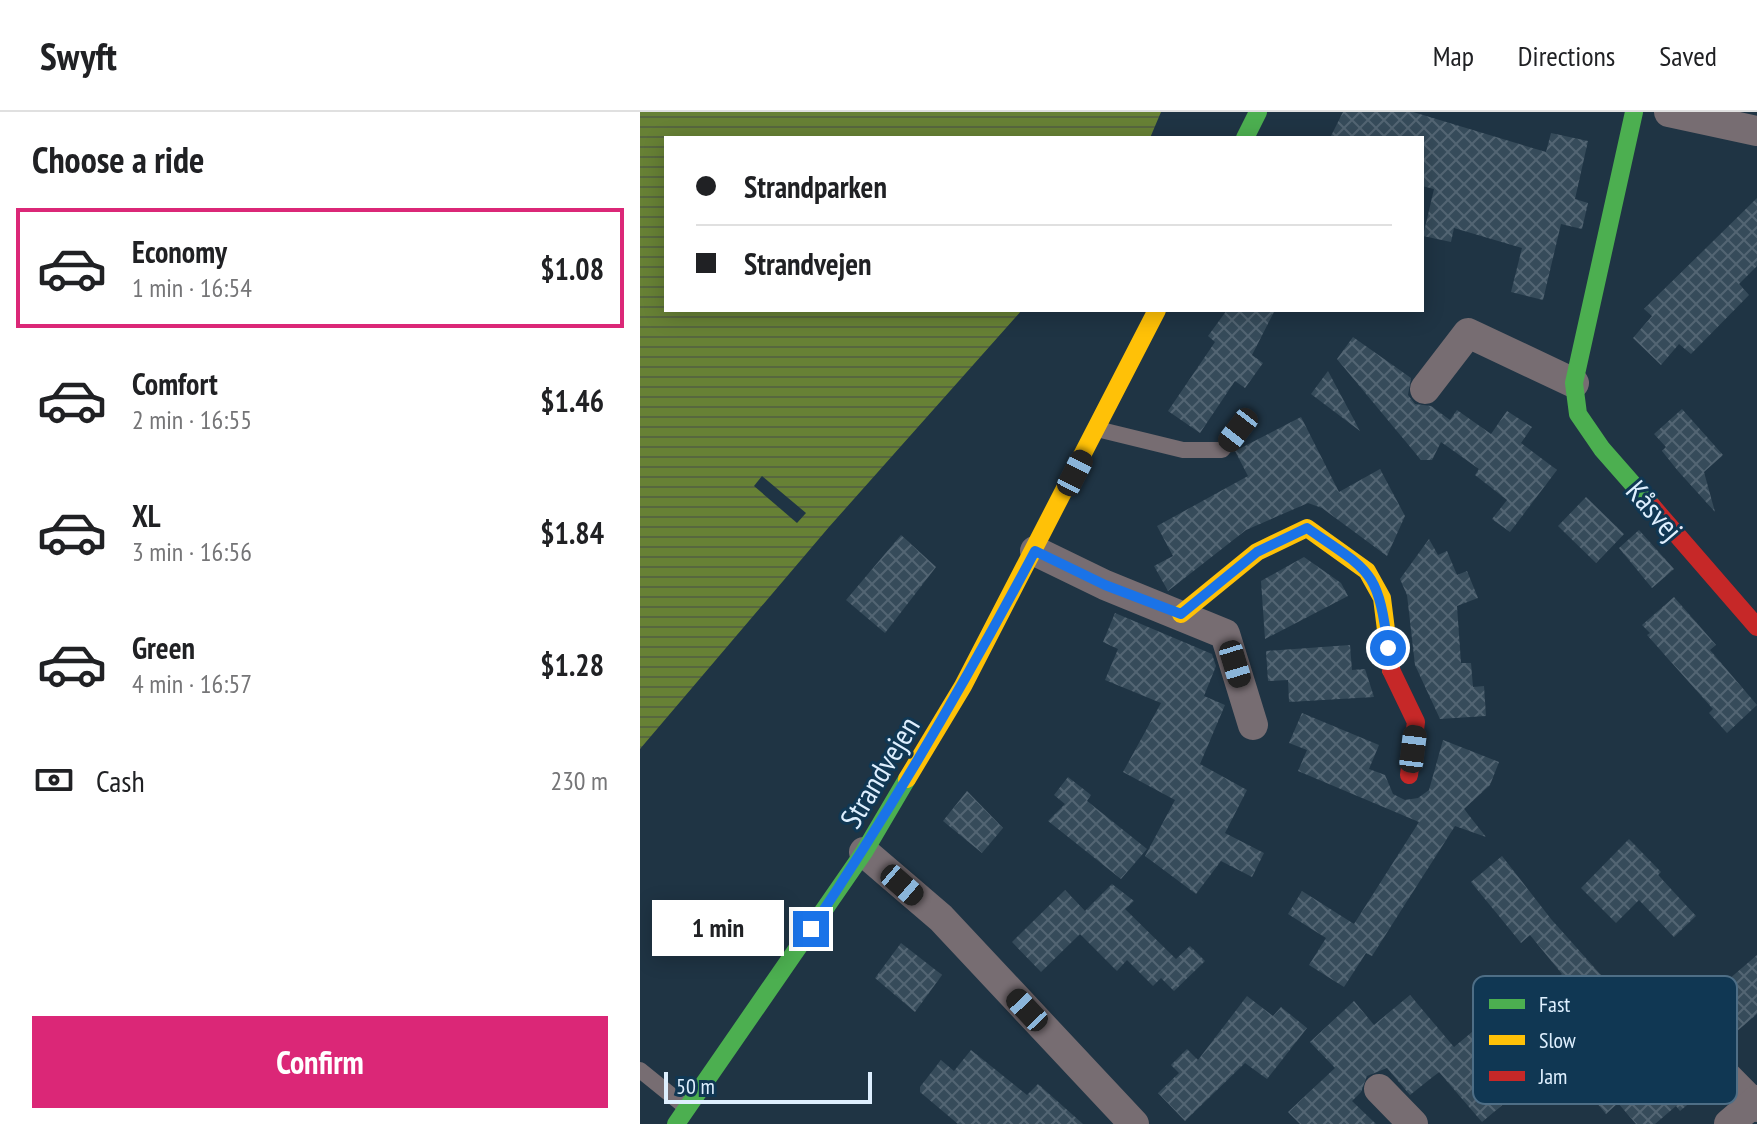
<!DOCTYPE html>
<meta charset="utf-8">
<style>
:root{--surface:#fff;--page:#f2f2f2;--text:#202124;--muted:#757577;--line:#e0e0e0;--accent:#db2777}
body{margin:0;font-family:"PT Sans Narrow",sans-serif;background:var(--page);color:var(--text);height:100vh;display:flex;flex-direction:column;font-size:30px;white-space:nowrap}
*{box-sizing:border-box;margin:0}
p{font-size:26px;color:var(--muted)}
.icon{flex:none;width:44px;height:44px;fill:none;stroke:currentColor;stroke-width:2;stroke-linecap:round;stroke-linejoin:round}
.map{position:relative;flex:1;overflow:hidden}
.side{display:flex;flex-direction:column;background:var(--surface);width:640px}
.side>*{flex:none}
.top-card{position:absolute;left:24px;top:24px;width:760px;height:176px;border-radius:0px;box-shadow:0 4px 20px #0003;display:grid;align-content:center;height:176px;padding:0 32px;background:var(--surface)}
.scale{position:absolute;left:24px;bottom:20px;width:208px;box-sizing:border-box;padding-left:8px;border:4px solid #deeffe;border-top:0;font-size:22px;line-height:28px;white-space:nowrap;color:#deeffe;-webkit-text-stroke:6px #103753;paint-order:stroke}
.end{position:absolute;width:36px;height:36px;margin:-18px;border:10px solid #1a73e8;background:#fff;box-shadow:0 0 0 4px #fff}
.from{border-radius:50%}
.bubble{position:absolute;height:56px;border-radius:0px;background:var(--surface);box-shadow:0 4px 20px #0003;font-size:26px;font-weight:800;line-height:56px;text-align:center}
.car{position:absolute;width:24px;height:48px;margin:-24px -12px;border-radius:10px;box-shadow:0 0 6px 2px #0007;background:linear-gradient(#222 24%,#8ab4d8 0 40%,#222 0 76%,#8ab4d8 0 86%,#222 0)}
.top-card b{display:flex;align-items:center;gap:28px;height:76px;font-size:30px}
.top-card b+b{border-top:2px solid var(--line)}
.top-card i{width:20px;height:20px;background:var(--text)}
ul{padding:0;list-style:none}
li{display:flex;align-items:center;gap:24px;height:120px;margin:0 16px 12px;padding:0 16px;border:4px solid transparent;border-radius:0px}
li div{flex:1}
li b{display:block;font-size:30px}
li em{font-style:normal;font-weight:800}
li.active{border-color:var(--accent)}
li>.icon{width:72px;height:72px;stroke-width:1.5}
h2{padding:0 32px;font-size:36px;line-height:96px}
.pay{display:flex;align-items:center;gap:20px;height:88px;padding:0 32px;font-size:30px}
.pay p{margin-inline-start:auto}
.button{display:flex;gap:16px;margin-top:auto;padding:16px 32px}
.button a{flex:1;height:92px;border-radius:0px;background:var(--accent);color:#fff;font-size:32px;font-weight:800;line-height:92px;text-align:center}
header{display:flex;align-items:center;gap:48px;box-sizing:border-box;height:112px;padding:0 40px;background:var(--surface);border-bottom:2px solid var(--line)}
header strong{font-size:38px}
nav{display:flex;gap:44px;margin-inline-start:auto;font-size:28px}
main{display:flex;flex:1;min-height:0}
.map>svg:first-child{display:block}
</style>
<header>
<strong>Swyft</strong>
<nav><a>Map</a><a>Directions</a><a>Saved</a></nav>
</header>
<main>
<section class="side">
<h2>Choose a ride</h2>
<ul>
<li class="active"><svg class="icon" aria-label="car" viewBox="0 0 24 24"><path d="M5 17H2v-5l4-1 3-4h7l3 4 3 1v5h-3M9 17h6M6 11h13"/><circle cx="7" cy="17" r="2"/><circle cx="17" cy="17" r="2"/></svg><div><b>Economy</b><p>1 min · 16:54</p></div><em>$1.08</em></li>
<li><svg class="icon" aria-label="car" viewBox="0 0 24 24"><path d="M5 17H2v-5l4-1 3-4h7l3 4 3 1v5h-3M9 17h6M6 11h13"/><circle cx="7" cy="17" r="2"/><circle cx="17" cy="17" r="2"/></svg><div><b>Comfort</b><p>2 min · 16:55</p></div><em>$1.46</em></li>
<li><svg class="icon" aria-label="car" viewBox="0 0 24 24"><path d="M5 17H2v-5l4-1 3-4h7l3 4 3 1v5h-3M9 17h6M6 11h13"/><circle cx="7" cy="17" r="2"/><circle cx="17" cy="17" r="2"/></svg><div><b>XL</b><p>3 min · 16:56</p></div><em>$1.84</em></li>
<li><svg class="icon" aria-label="car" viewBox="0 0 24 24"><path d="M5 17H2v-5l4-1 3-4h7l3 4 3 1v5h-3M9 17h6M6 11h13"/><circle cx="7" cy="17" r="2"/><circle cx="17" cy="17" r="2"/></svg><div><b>Green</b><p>4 min · 16:57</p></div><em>$1.28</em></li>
</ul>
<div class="pay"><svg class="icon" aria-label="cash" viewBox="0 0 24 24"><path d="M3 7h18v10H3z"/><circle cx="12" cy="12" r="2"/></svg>Cash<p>230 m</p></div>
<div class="button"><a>Confirm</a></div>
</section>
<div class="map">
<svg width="1117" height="1012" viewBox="0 0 1117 1012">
<defs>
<pattern id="water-rules" width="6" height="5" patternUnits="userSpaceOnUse" patternTransform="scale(2)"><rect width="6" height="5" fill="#678135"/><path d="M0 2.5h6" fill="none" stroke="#57673f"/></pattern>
<pattern id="building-cross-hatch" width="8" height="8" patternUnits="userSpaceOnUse" patternTransform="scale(2)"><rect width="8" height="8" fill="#364b5a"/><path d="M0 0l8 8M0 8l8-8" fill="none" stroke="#536573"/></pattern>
</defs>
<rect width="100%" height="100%" fill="#1f3444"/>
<polygon fill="url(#water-rules)" points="0,0 521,0 510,26 26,26 26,198 382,198 189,415 0,637"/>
<polygon fill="#1f3444" points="122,364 166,401 157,411 114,374"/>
<g fill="url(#building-cross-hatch)">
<polygon points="703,0 773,0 906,40 911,21 948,29 935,87 948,91 942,117 921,112 903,188 871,180 882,136 814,116 811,130 783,124 794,77 782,74 782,26 690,26"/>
<polygon points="1117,86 1117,154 1099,172 1109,183 1051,242 1039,232 1021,253 993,226 1012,204 1004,197"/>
<polygon points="587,198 635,198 612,243 623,251 605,276 595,269 560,321 528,299 575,230 568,224"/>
<polygon points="713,225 771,266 768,283 775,292 791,294 810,308 817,298 851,322 867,299 892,315 881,331 917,358 870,420 852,407 867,388 835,363 839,357 801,330 792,348 781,348 697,247"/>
<polygon points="688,259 720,319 671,282"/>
<polygon points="1042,297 1083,343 1064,360 1075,400 1038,359 1022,339 1026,335 1014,322"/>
<polygon points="661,305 699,380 740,357 765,404 747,444 682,396 668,391 606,418 528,479 514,454 533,444 517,414 608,364 595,339"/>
<polygon points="946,385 984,422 956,451 918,414"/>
<polygon points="999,418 1034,457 1012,476 979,436"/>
<polygon points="261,423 296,455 245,521 206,488"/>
<polygon points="789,427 798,443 807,439 817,463 827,459 838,486 817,494 821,551 831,551 833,575 844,574 846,604 800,607 775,553 767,483 760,467"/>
<polygon points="664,445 701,471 708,484 625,527 621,469"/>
<polygon points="1034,485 1076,533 1070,538 1117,593 1087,621 1069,601 1073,597 1007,523 1010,521 1002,513"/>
<polygon points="475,501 572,542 576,554 564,584 585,593 560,652 607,678 585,721 624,741 612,765 581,749 556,782 505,744 535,688 483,660 521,591 465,568 478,537 463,530"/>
<polygon points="710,533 712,558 725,557 734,585 649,590 648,568 628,569 626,539"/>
<polygon points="662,601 739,633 729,657 745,663 753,682 765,688 778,686 789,678 803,628 859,650 850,673 824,697 846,725 815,714 732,844 726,841 704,875 669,853 686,826 648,802 662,779 714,812 779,710 658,659 667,638 649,631"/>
<polygon points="428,665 451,683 447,689 507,737 481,767 408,709 425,692 414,683"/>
<polygon points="327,679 363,716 342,741 303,709"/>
<polygon points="989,727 1021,760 1018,763 1056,804 1034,825 999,788 976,811 941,776"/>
<polygon points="862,744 911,807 969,872 948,891 945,897 951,904 927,926 937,938 921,952 890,918 901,909 887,892 922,862 890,823 881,831 831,770"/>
<polygon points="472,772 494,789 485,797 536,847 550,834 565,849 534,879 521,866 513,874 487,848 477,859 440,822 401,860 372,830 425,778 445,799"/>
<polygon points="261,831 302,863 275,900 235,866"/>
<polygon points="1117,843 1117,902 1096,920 1067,886"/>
<polygon points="770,883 814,935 832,920 879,979 842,1010 799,960 770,983 747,956 727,964 721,980 712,989 736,1012 660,1012 648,1000 695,956 670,930 714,889 734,913"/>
<polygon points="607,884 633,904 641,895 667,916 627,967 605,951 545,1009 518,981 539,961 531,953 547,937 558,948"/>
<polygon points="992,932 1028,975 1042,963 1059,983 1040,999 1036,994 1015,1012 996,1012 978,991 966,1002 941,972"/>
<polygon points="331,938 387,983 398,972 443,1012 318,1012 280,980 280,975 301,948 314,959"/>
</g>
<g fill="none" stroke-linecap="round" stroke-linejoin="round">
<g stroke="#776d72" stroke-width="16">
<polyline points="457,317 543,338 582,338 598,318"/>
<polyline points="0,958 47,996"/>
</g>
<g stroke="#776d72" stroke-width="30">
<polyline points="1029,0 1117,19"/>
<polyline points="785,277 828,221 934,271"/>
<polyline points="395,439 465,473 585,522 613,613"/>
<polyline points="224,740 301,806 494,1012"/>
<polyline points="1005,882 1117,995"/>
<polyline points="739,977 773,1012"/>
<polyline points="1089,1012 1117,988"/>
</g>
<g stroke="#4caf50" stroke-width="18">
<polyline points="994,0 934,271 938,302 962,337 1012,394"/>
<polyline points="605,26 618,0"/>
<polyline points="36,1012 224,740 267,667"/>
</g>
<g stroke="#ffc107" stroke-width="18">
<polyline points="541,502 617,440 667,416 727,459 742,486 751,558"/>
<polyline points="267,667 323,574 517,198"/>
</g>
<g stroke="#c62828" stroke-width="18">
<polyline points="1012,394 1117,515"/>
<polyline points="751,558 776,610 769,663"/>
</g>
</g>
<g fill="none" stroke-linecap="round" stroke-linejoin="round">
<path stroke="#1a73e8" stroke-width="10" d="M171 817C253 695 326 569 395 439L465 473 541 502 617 440 667 416C730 460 738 456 748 536"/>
</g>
<g text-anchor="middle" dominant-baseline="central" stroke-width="6" stroke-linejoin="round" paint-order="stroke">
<g font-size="30" fill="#deeffe" stroke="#103753">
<text transform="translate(1015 398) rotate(49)">Kåsvej</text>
<text transform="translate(239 660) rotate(-59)">Strandvejen</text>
</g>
</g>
<rect x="833" y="864" width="264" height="128" rx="12" fill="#103753" stroke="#4e6e86" stroke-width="2"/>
<rect x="849" y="887" width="36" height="10" fill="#4caf50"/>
<rect x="849" y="923" width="36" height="10" fill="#ffc107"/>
<rect x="849" y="959" width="36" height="10" fill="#c62828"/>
<g font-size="22" fill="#deeffe">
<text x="899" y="900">Fast</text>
<text x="899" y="936">Slow</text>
<text x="899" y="972">Jam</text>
</g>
</svg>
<div class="scale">50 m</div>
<i class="end from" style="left:748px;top:536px"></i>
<i class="end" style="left:171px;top:817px"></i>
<div class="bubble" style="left:12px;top:788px;width:132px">1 min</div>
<i class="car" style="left:598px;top:318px;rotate:218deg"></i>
<i class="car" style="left:435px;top:361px;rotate:27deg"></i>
<i class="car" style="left:595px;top:552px;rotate:163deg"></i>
<i class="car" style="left:773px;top:637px;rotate:7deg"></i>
<i class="car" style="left:262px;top:773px;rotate:131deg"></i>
<i class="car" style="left:387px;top:898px;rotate:317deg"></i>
<div class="top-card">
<b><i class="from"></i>Strandparken</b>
<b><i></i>Strandvejen</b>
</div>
</div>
</main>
